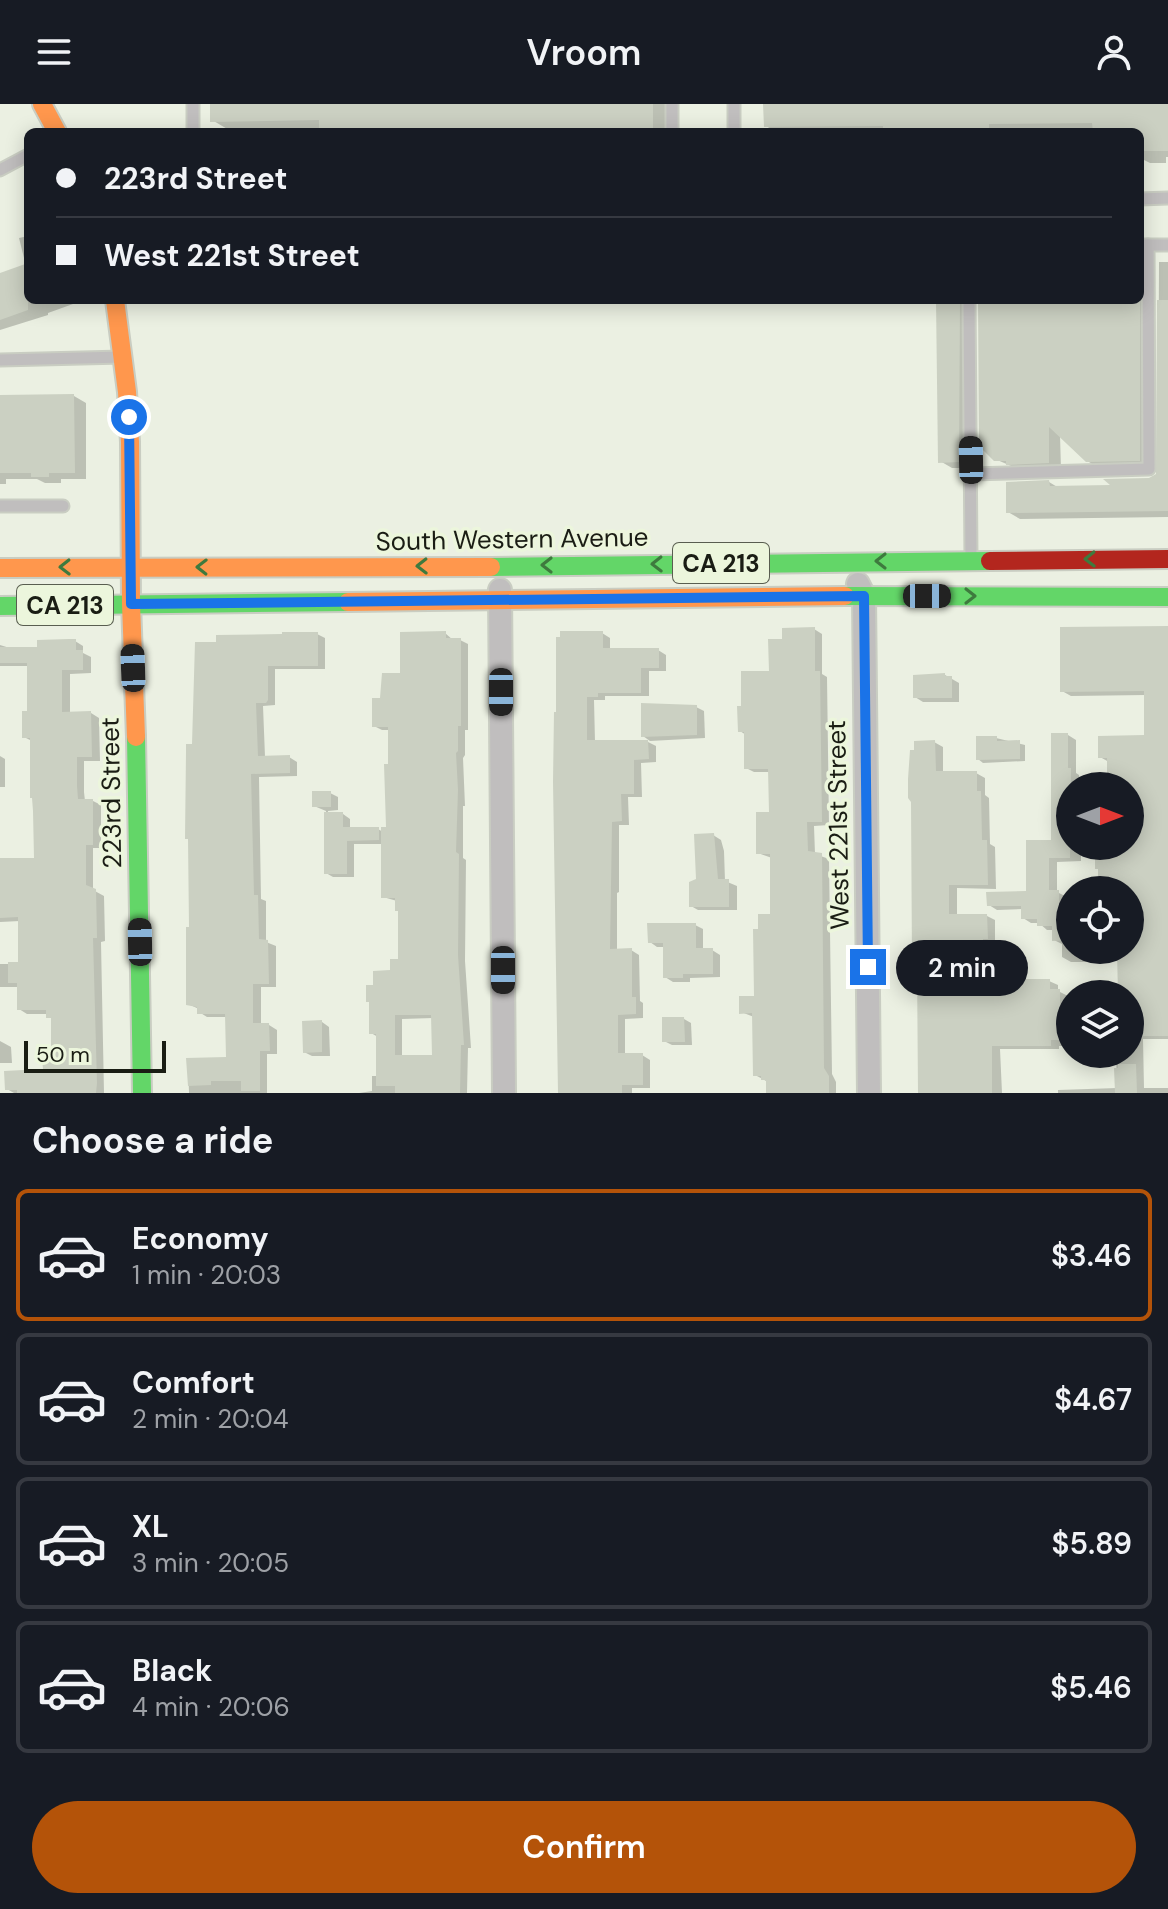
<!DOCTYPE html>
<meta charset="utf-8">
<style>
:root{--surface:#171b24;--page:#242831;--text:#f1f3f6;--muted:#9ea1a6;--line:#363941;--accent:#b45309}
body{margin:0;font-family:"DM Sans",sans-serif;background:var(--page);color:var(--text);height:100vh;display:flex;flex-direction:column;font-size:30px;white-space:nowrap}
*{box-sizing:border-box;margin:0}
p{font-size:26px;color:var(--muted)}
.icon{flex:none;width:44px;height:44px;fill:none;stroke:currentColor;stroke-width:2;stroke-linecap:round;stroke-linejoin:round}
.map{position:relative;height:989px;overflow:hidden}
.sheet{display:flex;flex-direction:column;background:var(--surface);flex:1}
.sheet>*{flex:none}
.hud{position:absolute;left:24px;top:24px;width:1120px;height:176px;border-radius:12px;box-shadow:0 4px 20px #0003;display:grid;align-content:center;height:176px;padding:0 32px;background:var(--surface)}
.needle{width:52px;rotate:90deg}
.fabs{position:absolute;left:1056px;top:668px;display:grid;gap:16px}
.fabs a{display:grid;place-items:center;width:88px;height:88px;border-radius:50%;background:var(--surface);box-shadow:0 4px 20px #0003;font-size:40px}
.scale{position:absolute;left:24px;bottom:20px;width:142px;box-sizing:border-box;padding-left:8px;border:4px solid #1a1d14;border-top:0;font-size:22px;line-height:28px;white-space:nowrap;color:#1a1d14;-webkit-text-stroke:6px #ecf6dc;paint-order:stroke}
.end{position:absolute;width:36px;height:36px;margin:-18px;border:10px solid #1a73e8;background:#fff;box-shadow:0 0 0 4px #fff}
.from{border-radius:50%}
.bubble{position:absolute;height:56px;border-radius:28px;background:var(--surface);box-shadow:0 4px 20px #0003;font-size:26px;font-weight:600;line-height:56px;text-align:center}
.car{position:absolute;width:24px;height:48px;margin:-24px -12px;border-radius:10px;box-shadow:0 0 6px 2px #0007;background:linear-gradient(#222 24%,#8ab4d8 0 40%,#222 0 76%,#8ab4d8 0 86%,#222 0)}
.hud b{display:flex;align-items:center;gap:28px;height:76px;font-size:30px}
.hud b+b{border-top:2px solid var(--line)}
.hud i{width:20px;height:20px;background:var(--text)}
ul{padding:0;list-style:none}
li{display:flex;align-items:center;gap:24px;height:132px;margin:0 16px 12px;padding:0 16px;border:4px solid var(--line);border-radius:12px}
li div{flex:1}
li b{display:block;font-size:30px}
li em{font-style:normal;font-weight:600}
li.current{border-color:var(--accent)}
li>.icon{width:72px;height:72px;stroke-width:1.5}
h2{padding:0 32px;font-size:36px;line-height:96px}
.button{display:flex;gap:16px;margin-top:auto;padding:16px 32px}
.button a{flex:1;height:92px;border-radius:48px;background:var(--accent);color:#fff;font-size:32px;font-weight:600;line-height:92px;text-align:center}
header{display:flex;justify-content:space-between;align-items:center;height:104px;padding:0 32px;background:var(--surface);font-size:36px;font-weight:600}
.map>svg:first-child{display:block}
</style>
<header><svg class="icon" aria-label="menu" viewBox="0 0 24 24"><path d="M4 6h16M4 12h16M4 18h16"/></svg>Vroom<svg class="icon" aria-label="person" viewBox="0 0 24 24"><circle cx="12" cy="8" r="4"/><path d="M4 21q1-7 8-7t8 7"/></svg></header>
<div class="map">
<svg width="1168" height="989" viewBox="0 0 1168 989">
<rect width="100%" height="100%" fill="#ebf0e2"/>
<g fill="#0003" fill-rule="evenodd">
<polygon points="212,0 669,0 669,28 229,26 212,16"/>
<polygon points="765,0 1168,0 1168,53 1166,53 1166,59 1150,59 1140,54 1140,28 1095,28 1095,25 776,28 766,22"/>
<polygon points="28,132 28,196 71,196 73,200 48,209 48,211 0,226 0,171 26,162 19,134"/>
<polygon points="1159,158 1168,158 1168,413 1020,415 1008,408 1049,378 1059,384 1115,383 1150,375 1158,371"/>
<polygon points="1140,159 1151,165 1152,363 1100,364 1087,357 1060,331 1061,365 1020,366 995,355 980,196 1140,196"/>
<polygon points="938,196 976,196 972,203 971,364 952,364 940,357"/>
<polygon points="74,292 86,299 86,375 61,375 61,379 45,379 37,375 6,375 6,380 0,380 0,293"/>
<polygon points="1168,524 1168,935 1143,935 1144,984 1168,984 1168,989 1058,989 1058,986 1117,984 1116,950 1130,950 1130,890 1108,890 1108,888 1120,888 1119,846 1130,846 1130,786 1100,786 1100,766 1097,756 1093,754 1093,742 1130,742 1130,682 1109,682 1109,658 1100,653 1146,633 1146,591 1071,592 1062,587"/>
<polygon points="814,525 822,530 822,570 827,573 829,721 814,722 815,750 829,755 832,970 836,978 836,989 769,989 768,978 755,971 754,913 741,908 756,894 760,827 772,812 772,754 758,749 771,710 770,668 754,668 746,664 746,631 740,627 771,569 784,537"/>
<path d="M445 529 453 536H460L468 540V626H465V651L463 654 465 702H463V754L466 756 465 857 471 944H468L467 989H359L372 987V972H378V933L371 929 375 883 392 868 400 857V808L397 797 383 793V740H354V773H333L326 769V707L314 702 330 689 338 693V706L328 707V710H343L350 715V725H378L383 728 388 725 390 626H382L374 622 382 596 402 571ZM433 914 434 953H402V915Z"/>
<polygon points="602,529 610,534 610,546 658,546 666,551 666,567 649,567 649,592 605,592 605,596 594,596 595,638 648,638 656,642 656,658 641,659 642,693 628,693 629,721 619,721 619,788 617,789 617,846 631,846 639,851 640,897 643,899 643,914 625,915 625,951 642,951 650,956 650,984 632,984 632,989 560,989 555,678"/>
<polygon points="317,530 325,534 325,565 275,565 275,601 263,602 265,653 289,653 297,658 297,672 259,673 261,795 266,797 266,838 276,842 276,883 261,883 261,921 269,921 277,926 277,950 267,950 267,989 189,989 188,956 228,955 227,913 207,913 199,908 199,905 188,900 197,540"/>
<polygon points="75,537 83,542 83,549 91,553 91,569 70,570 70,609 91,609 99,614 100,657 84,657 84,688 85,697 93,697 101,701 101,744 93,744 93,786 104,792 105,837 101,838 104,989 14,989 7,985 45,967 53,957 53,915 48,910 27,910 19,905 19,883 0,883 0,860 20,860 20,817 0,818 0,756 36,756 32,637 24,633 29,609 29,562 0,562 0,541 13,545 39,545"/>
<polygon points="945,571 959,579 959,598 923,598 915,593"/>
<polygon points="696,603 704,607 705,634 650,637 643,632"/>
<polygon points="1068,631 1076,636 1076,669 1079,671 1079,682 1070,682 1070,742 1081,742 1081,757 1057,758 1057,788 1067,793 1067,807 1070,807 1070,846 1087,846 1087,858 1071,858 1062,853 1062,840 1054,836 1054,826 1047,826 1039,819 1031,819 1023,814 1023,805 997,806 989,801 1028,789 1053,738"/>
<polygon points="996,634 1025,641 1025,657 983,659 978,655"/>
<polygon points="934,638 943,643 943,669 976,669 985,674 985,691 989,694 990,740 995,743 996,785 957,784 957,812 987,812 995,816 995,839 990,839 990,877 1049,877 1058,881 1058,887 1068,892 1070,942 1059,942 1059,945 1000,945 1002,989 920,989 919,863 914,860"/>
<polygon points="0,652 5,655 5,683 0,683"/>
<polygon points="713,731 721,736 724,747 725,777 737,782 737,806 698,806 691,802"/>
<polygon points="695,821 703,825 703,846 712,846 720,851 720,873 690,874 690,878 673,878 665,873 665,843 657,843 650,838"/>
<polygon points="684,915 691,919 692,941 672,941 664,937"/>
<polygon points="322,918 329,923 330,952 312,952 304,948"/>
<polygon points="0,937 11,943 12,959 0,959"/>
</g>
<g fill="#cbd0c2" fill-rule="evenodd">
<polygon points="210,0 653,0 653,28 319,28 319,16 210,18"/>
<polygon points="763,0 1168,0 1168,47 1140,47 1140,28 1093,28 1092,19 989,20 989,28 883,28 883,22 764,23"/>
<polygon points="28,159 28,206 0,216 0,169"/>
<polygon points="936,196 960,196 959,358 938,359"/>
<polygon points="978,196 1140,196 1140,357 1086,358 1049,323 1049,359 1006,361 1006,357 994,357 979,342"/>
<polygon points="1157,196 1168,196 1168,407 1006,409 1006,378 1049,376 1050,382 1110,381 1103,375 1149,374 1156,370"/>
<polygon points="74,290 75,369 49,369 49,373 31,373 31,369 0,369 0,291"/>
<polygon points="1168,522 1168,932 1130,932 1130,890 1118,890 1117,848 1130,846 1130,784 1103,784 1103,781 1098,781 1098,765 1095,765 1095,742 1130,742 1130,682 1107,682 1107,654 1098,654 1098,632 1144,631 1144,587 1060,588 1060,523"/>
<polygon points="815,523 815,567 820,567 822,718 807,718 808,747 822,749 824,964 829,972 829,989 766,989 766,976 761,976 761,972 753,972 752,909 739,910 739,892 754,892 753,825 758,825 758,810 770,810 770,750 756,750 756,708 769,708 768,665 744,665 744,628 738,628 737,602 741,602 741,567 769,567 768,535 782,535 782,524"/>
<path d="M446 527V534H461V622H458V647L456 649 458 686 456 748 459 750 458 851 464 941H461L460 989H395V982H376V930H369V898H366V881H373V867L390 866V855H398V807H395V794H381V723H386L384 660H388V623H372V594H380L382 569H400V528ZM395 911H431L432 951H395Z"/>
<polygon points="560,527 603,527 603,544 659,544 659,564 641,564 641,589 598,589 598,593 587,593 587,636 648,636 649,655 634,656 634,690 621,690 622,717 612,718 610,845 632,844 632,893 636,893 636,910 618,911 618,949 643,949 643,981 622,981 622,989 558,989 553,678 554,608 556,608 556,533 560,533"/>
<polygon points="282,528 318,528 318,562 268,562 268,596 266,599 256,599 258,652 290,651 290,669 251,670 254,791 258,791 259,835 268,836 269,880 253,880 253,919 269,919 270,947 260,947 260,987 241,987 241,977 211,977 211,981 188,982 186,954 226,953 225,910 197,910 197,903 186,901 186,823 189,823 188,735 185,735 186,648 186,640 192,640 195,538 216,538 216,531 282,530"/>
<polygon points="69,535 76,535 76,546 83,546 83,566 62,566 62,608 91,607 92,653 77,653 77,682 78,695 93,695 93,741 86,741 86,781 96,785 97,834 93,834 97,979 96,989 17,989 17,986 5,986 4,967 43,965 42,955 51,955 51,914 46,914 46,906 17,906 17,879 8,879 8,858 18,858 18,813 0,814 0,754 34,754 33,707 32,694 30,694 30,634 22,634 22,607 27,607 27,559 0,559 0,543 37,543 37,536"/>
<polygon points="945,569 945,572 952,572 952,594 913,594 913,571"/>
<polygon points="641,599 697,601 697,631 641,633"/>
<polygon points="1051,629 1068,629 1068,664 1071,664 1070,754 1049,754 1049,786 1059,786 1059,805 1069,805 1070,836 1052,837 1052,822 1037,822 1037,815 1021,815 1021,802 987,802 986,788 1026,787 1026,736 1051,736"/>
<polygon points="976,632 997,632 997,637 1020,636 1020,655 976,656"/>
<polygon points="935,636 936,667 977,667 977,687 981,687 982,736 987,736 988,781 949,781 949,810 987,810 988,835 983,835 983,875 1050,875 1050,885 1060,885 1060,910 1070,910 1070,936 1051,936 1051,942 992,942 992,989 918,989 917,861 912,861 911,698 908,694 908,675 910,646 914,646 914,637"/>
<rect x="312" y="687" width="19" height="16"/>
<polygon points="324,708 343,708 343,723 379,723 379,736 347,737 347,770 324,770"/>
<polygon points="714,729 718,775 729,775 729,803 689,803 689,778 696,775 694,730"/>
<polygon points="647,819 696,819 696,844 713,844 713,870 683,870 683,874 663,874 663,839 648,839"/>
<polygon points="662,913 684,913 685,938 662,938"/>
<polygon points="322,916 322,948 303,949 302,917"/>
<polygon points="1118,960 1136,960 1137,989 1115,989 1114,964 1118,964"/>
</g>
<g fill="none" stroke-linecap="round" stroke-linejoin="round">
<g stroke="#c9cdc2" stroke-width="15">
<g id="lane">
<polyline points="672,0 672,28"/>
<polyline points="734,0 734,28"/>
<polyline points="193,28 193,0"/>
<polyline points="0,66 28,51"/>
<polyline points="1140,95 1168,94"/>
<polyline points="1140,141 1168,141"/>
<polyline points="969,196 971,455"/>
<polyline points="0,256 123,253"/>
<polyline points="971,370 1149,365 1148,141"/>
<polyline points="0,402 63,402"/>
</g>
</g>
<g stroke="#c9cdc2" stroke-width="26">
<g id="street">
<polyline points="858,480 864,492 869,989"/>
<polyline points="500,486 504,989"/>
</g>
</g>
<g stroke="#c9cdc2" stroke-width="22">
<g id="fast">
<polyline points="491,463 990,457"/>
<polyline points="845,492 1168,493"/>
<polyline points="0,502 348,498"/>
<polyline points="136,633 142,989"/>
</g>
</g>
<g stroke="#c9cdc2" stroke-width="22">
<g id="slow">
<polyline points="42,0 57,28"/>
<polyline points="115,196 127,288 130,338 131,500 136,633"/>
<polyline points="0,464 491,463"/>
<polyline points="348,498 845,492"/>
</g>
</g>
<g stroke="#c9cdc2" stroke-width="22">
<polyline id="jam" points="990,457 1168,455"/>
</g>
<use href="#lane" stroke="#c0bebe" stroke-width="11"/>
<use href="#street" stroke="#c0bebe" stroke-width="22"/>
<use href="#fast" stroke="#63d668" stroke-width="18"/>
<use href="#slow" stroke="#ff974d" stroke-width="18"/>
<use href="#jam" stroke="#b3261e" stroke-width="18"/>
</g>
<defs><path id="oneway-chevron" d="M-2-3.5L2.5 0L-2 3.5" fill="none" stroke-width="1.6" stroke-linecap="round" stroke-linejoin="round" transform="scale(2)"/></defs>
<g stroke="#3e7a3e">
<use href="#oneway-chevron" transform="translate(1090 455) rotate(179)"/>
<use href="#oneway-chevron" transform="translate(881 457) rotate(180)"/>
<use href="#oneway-chevron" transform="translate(657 460) rotate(179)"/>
<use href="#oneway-chevron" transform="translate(547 461) rotate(180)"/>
<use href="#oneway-chevron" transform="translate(422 462) rotate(179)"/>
<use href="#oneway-chevron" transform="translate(65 463) rotate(179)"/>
<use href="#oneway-chevron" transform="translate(202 463) rotate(-179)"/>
<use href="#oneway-chevron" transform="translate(970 492)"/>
</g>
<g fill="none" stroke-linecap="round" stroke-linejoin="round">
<polyline stroke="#1a73e8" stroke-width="10" points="129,313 131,500 864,492 868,863"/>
</g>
<g text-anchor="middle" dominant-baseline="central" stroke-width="7" stroke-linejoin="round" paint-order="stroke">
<g fill="#ecf6dc" stroke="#595e50" stroke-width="2">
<rect x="673" y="439" width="96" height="40" rx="6"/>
<rect x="17" y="481" width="96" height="40" rx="6"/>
</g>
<g font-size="24" font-weight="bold" fill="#1a1d14">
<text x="721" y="459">CA 213</text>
<text x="65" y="501">CA 213</text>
</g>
<g font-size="26" fill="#1a1d14" stroke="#ecf6dc">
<text transform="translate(512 435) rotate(-1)">South Western Avenue</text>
<text transform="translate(111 689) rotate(-91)">223rd Street</text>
<text transform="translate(838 721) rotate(-91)">West 221st Street</text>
</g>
</g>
</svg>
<div class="fabs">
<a><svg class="needle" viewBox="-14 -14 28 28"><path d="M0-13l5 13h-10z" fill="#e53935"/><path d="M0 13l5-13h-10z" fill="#9ea1a6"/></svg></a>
<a><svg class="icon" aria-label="locate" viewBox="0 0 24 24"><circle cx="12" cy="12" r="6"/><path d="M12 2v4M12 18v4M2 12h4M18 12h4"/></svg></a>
<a><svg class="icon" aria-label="layers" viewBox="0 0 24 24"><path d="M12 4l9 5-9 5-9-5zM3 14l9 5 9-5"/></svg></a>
</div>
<div class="scale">50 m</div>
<i class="end from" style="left:129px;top:313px"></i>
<i class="end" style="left:868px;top:863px"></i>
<div class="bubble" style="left:896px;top:836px;width:132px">2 min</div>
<i class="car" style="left:971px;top:356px;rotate:359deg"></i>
<i class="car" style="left:927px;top:492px;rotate:90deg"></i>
<i class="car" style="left:133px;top:564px;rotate:358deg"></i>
<i class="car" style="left:501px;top:588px;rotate:180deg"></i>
<i class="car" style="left:140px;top:838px;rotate:359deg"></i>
<i class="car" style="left:503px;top:866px;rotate:180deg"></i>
<div class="hud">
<b><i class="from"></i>223rd Street</b>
<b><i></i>West 221st Street</b>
</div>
</div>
<section class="sheet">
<h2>Choose a ride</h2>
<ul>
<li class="current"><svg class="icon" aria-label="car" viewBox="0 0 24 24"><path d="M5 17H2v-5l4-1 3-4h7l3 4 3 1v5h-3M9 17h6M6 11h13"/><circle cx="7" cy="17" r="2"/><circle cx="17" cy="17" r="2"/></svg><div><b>Economy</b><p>1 min · 20:03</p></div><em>$3.46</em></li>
<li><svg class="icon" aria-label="car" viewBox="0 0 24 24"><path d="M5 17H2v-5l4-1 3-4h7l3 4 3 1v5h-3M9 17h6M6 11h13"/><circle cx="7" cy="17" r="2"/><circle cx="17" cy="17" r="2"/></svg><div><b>Comfort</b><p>2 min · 20:04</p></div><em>$4.67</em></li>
<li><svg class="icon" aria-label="car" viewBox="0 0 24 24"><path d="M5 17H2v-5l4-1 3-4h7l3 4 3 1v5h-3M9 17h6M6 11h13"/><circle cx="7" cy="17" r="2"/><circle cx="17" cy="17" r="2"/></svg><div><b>XL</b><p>3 min · 20:05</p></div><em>$5.89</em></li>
<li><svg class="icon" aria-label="car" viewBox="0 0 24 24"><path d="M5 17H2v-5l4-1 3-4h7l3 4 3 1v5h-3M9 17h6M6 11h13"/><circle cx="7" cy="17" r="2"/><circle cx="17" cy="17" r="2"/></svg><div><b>Black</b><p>4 min · 20:06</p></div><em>$5.46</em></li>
</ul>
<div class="button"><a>Confirm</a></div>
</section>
